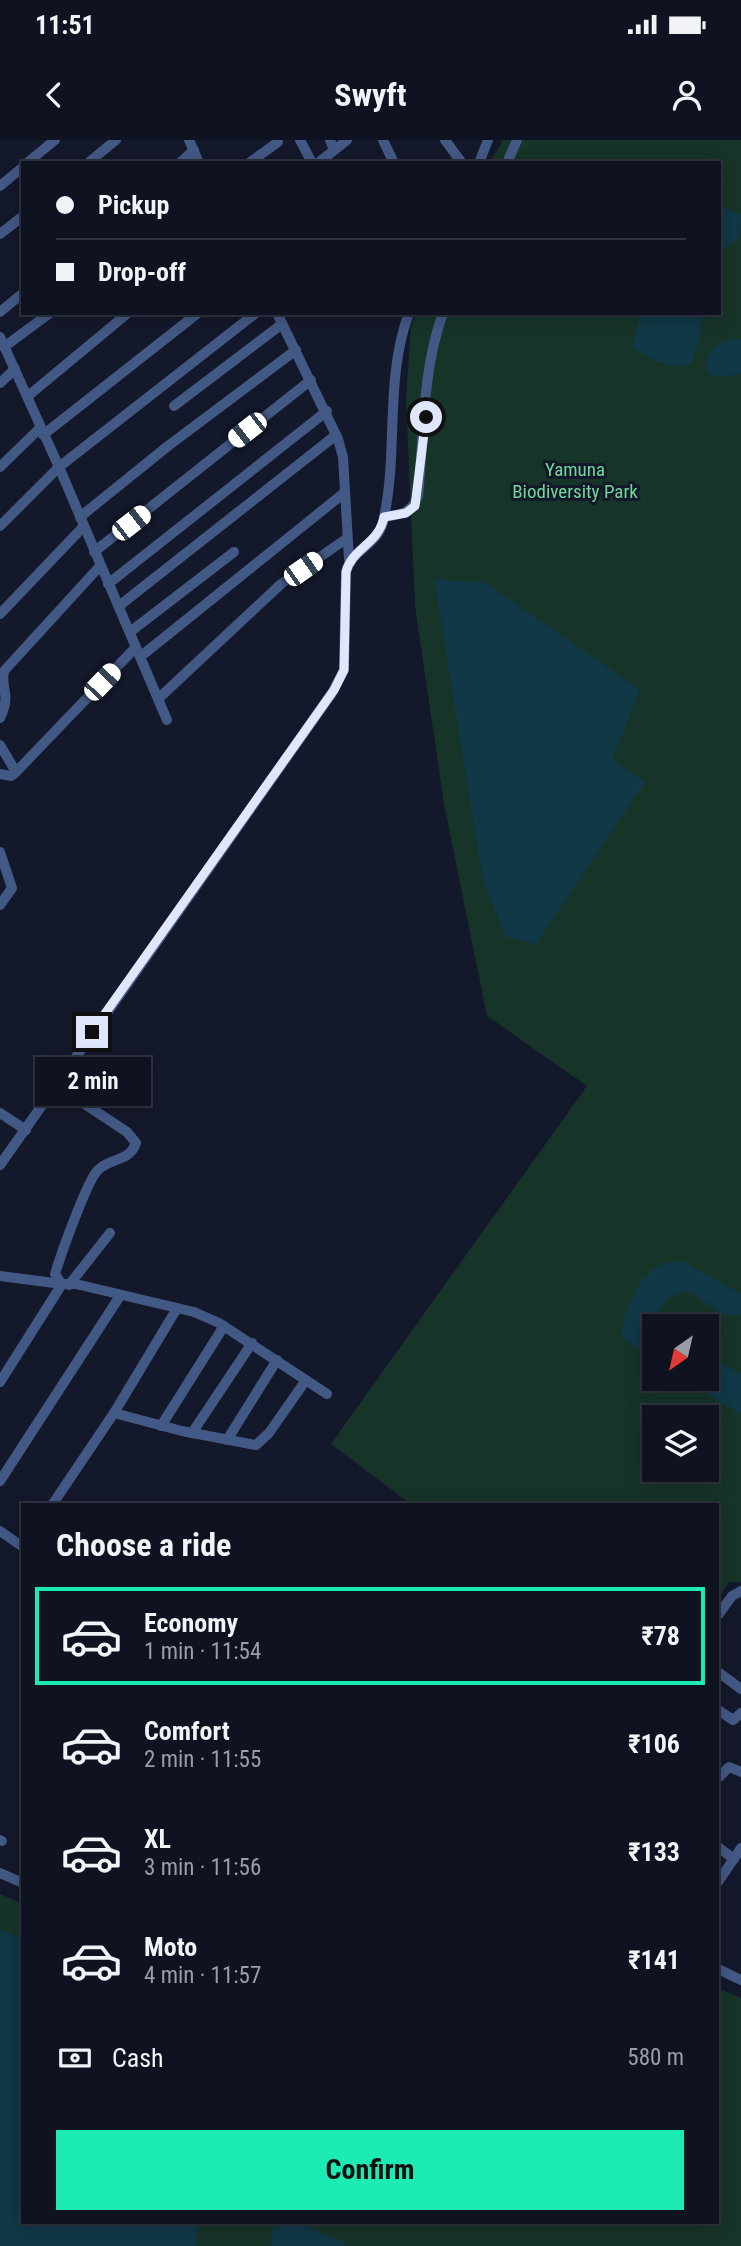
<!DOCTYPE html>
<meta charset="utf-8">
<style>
:root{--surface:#0f1220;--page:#1d202d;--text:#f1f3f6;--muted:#9b9ea5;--line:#2f323e;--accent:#1cecb4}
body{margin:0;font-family:"Roboto Condensed",sans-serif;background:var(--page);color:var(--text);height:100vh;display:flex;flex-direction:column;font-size:26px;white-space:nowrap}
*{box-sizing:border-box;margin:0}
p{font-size:23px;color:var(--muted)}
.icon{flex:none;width:38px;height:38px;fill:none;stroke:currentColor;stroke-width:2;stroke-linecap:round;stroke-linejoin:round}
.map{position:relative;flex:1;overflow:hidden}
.drawer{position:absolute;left:21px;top:1363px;width:698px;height:721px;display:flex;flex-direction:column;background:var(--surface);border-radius:0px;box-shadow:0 4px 18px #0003,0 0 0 2px var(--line)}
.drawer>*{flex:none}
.top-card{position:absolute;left:21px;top:21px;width:700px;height:154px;border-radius:0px;box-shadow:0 4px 18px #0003,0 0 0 2px var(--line);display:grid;align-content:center;height:154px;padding:0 35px;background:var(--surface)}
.needle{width:46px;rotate:214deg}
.buttons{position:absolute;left:642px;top:1174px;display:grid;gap:14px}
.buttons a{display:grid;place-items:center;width:77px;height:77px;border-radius:0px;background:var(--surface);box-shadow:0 4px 18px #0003,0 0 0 2px var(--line);font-size:35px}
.end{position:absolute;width:32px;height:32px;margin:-16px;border:9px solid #e0e7fc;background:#111;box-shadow:0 0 0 4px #111}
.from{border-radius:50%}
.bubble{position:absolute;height:49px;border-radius:0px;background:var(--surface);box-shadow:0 4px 18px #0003,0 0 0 2px var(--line);font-size:23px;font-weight:700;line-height:49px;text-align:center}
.car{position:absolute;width:21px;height:42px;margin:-21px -10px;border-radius:9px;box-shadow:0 0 5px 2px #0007;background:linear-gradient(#fff 24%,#345 0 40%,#fff 0 76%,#345 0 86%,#fff 0)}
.top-card b{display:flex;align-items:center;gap:24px;height:66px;font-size:26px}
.top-card b+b{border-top:2px solid var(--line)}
.top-card i{width:18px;height:18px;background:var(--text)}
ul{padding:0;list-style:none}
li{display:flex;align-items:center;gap:21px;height:98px;margin:0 14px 10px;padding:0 21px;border:4px solid transparent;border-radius:0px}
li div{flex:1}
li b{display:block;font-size:26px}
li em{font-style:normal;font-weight:700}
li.selected{border-color:var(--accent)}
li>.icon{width:63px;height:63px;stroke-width:1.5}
h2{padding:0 35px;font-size:32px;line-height:84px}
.pay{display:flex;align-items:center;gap:18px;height:77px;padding:0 35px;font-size:26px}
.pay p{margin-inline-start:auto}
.primary-button{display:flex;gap:14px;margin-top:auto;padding:14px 35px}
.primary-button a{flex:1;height:80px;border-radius:0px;background:var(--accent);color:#111;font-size:28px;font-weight:700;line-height:80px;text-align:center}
.status{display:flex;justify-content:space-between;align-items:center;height:49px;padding:0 35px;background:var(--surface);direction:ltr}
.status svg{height:19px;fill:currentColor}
header{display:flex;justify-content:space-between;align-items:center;height:91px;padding:0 35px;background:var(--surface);font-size:32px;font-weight:700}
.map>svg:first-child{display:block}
</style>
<div class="status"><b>11:51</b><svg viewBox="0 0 49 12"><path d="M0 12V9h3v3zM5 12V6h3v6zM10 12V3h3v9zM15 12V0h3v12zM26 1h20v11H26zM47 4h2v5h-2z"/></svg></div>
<header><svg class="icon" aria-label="back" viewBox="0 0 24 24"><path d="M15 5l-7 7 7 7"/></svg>Swyft<svg class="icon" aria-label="person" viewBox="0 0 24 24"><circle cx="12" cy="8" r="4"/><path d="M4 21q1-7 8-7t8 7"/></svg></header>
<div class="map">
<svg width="741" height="2106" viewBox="0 0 741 2106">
<rect width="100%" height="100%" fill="#14182b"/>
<g fill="#173428" fill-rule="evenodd">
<path d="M503 0H741V1442H729L718 1459V1365H412L331 1304 587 946 487 876 444 664 415 466 406 259 411 186 417 173H719V23H490ZM654 1186H707V1239H654ZM654 1278H707V1330H654Z"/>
<polygon points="0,1754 23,1764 23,2082 718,2082 718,1848 741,1858 741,2106 0,2106"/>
</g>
<g fill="#103847">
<polygon points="719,66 741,75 740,97 719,112"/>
<path d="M641 173H701L700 199 691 224C671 230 648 219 632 207Z"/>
<path d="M741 199V234L715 237 708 232 706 221C714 203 722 200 741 199Z"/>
<polygon points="434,439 486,443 640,550 612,620 645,642 536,804 506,797 483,742"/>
<path d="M682 1121 741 1154V1175C700 1181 692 1120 656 1175L654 1220 622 1198C622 1173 636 1138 660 1125 666 1122 676 1122 682 1121Z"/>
<polygon points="707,1218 714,1219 741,1234 741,1274 681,1239 707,1239"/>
<polygon points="0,1789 23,1800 23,2082 198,2083 196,2106 0,2106"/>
<polygon points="274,2082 298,2083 345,2103 345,2106 271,2106"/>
</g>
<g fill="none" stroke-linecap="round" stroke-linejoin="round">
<g stroke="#435985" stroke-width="10">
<polyline points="189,0 199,23"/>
<polyline points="300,0 312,23"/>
<polyline points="330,0 334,10"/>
<polyline points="383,0 394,23"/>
<polyline points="445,0 462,23"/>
<polyline points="27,23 55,0"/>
<polyline points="88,23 116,0"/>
<polyline points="180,23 194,10"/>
<polyline points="249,23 278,2"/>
<polyline points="318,23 347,0"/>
<polyline points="479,23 488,0"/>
<polyline points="507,23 517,0"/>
<polyline points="0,46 23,27"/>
<polyline points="0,94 23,76"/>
<polyline points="0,172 23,153"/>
<polyline points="277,173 338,299 343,317 349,419"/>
<polyline points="0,197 59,327 167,580"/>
<polyline points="4,207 50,173"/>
<polyline points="0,243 15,229"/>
<polyline points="28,256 128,173"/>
<polyline points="174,266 282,184"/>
<polyline points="43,295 198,173"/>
<polyline points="0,327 40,288"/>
<polyline points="80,377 168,306 296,210"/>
<path d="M384 377C400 375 412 373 418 356 424 296 422 230 443 173"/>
<polyline points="0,386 59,327 256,173"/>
<polyline points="94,412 311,240"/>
<polyline points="108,444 327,271"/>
<polyline points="119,466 336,295"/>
<polyline points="0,474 84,386"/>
<polyline points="130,492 234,412"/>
<polyline points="140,517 344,353"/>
<polyline points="158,559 281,444 346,399"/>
<path d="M0 578C12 553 0 550 4 531L100 426"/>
<polyline points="0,605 16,632"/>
<polyline points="0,634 11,636 16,632 136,507"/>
<polyline points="0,712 12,748 0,765"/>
<path d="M56 945 127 992 136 1003C129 1023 109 1017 97 1031 86 1044 61 1114 55 1134L62 1144"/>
<polyline points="0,973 26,990"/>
<path d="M0 1025 332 553 344 530 346 432C352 409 377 406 383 382 399 314 384 239 409 173"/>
<polyline points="0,1136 62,1144"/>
<polyline points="69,1145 110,1093"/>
<polyline points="0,1242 62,1144 76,1144 194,1172 219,1183 327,1254"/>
<polyline points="114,1273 182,1291 256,1305 269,1293 306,1240"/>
<polyline points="161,1286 224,1186"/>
<polyline points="192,1293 252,1203"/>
<polyline points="227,1300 277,1220"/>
<polyline points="0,1341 120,1156"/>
<polyline points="52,1365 114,1273 176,1170"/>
<polyline points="0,1391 23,1407"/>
<polyline points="718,1475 732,1456 741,1451"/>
<polyline points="718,1532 741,1549"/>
<polyline points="718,1570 733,1580 741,1573"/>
<polyline points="718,1638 729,1627 741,1632"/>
<polyline points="0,1700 2,1701"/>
<polyline points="718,1707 734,1719"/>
<polyline points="0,1733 23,1743"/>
<polyline points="718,1742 741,1708"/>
<polyline points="718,1829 741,1840"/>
</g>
</g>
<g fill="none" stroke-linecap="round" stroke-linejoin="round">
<path stroke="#e0e7fc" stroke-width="9" d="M92 892 334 550 344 530 346 432C352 408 379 404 384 377L406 373 415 366 426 277"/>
</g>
<g text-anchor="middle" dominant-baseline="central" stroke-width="6" stroke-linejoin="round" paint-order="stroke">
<g font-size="19" fill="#70d898" stroke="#14182b">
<text x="575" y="329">Yamuna<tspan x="575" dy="22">Biodiversity Park</tspan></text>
</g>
</g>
</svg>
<div class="buttons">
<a><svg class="needle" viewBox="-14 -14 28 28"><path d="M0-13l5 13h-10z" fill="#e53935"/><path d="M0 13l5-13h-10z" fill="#9b9ea5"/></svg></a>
<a><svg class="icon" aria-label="layers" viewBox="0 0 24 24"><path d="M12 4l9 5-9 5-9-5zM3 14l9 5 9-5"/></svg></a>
</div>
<i class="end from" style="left:426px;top:277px"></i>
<i class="end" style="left:92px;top:892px"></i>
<div class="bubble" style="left:35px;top:917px;width:116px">2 min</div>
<i class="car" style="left:247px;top:290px;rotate:232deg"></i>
<i class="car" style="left:131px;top:383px;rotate:52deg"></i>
<i class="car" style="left:303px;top:429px;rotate:55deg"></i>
<i class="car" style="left:102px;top:542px;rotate:44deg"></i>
<div class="top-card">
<b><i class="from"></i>Pickup</b>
<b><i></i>Drop-off</b>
</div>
<section class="drawer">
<h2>Choose a ride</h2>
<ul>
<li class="selected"><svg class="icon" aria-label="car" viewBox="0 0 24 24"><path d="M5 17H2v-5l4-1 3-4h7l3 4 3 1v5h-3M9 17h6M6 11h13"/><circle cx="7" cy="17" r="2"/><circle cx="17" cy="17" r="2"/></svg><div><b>Economy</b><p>1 min · 11:54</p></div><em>₹78</em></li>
<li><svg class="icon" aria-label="car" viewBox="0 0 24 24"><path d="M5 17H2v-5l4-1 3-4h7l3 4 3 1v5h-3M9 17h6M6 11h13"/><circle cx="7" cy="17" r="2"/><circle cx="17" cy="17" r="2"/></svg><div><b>Comfort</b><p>2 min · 11:55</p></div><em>₹106</em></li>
<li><svg class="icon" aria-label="car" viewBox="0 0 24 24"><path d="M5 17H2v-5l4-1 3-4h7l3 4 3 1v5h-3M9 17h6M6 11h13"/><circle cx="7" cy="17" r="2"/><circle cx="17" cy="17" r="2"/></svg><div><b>XL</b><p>3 min · 11:56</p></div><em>₹133</em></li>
<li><svg class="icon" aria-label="car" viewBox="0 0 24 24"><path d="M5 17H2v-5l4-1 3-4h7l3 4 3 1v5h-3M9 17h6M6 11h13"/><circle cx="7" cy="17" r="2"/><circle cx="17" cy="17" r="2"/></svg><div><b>Moto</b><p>4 min · 11:57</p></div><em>₹141</em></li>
</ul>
<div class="pay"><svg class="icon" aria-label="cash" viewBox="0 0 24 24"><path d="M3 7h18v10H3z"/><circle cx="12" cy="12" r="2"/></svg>Cash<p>580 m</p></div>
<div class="primary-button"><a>Confirm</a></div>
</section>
</div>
